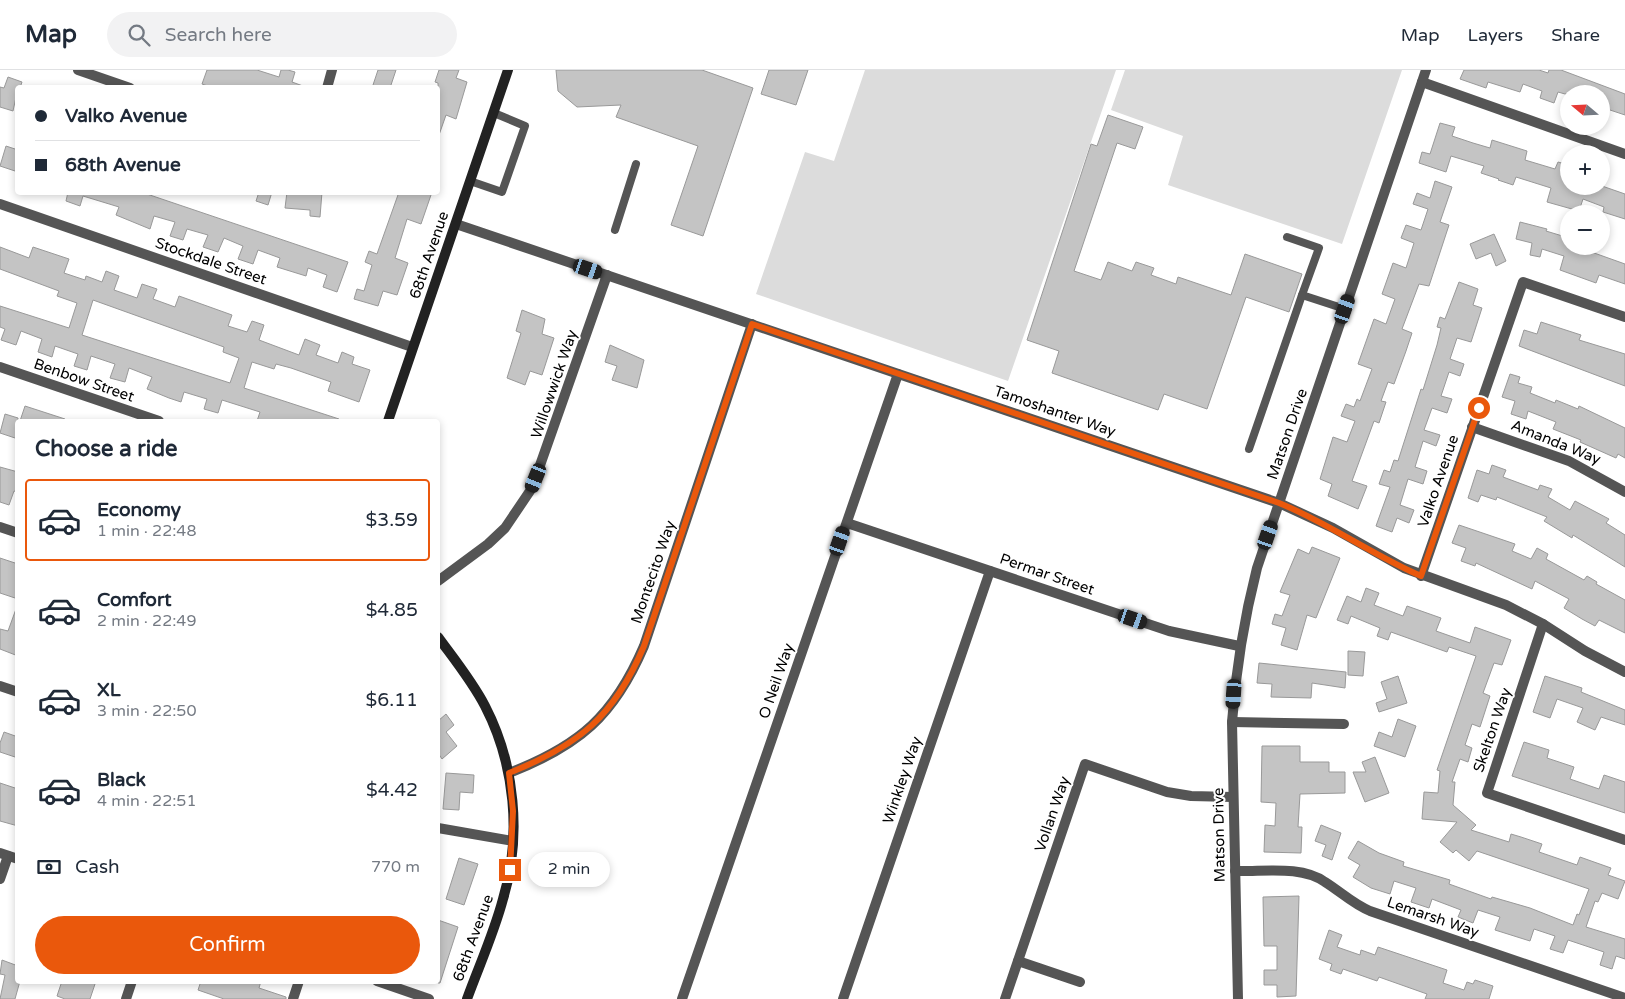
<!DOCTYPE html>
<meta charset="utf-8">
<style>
:root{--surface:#fff;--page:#f2f2f3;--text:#1f2937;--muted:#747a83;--line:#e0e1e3;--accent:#ea580c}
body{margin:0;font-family:"Varela Round",sans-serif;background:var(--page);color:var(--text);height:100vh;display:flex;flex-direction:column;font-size:19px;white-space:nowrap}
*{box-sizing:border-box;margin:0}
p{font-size:16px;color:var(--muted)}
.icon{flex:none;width:28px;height:28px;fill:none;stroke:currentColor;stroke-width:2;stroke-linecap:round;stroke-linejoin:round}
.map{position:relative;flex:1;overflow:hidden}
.sheet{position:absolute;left:15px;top:349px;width:425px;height:565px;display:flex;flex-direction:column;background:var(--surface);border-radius:5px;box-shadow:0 2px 8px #0003}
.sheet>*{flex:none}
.banner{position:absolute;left:15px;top:15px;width:425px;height:110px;border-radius:5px;box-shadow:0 2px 8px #0003;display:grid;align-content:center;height:110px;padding:0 20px;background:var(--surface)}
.needle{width:32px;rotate:289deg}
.controls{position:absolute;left:1560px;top:15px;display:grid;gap:10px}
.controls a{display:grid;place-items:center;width:50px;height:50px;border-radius:50%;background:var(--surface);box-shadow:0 2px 8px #0003;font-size:25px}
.end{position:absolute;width:22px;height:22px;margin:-11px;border:6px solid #ea580c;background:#fff;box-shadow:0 0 0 2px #fff}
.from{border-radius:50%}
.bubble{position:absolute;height:35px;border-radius:18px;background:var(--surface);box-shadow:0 2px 8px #0003;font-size:16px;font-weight:600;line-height:35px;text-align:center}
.car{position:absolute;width:15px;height:30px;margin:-15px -8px;border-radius:6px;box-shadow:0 0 4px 1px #0007;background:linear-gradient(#222 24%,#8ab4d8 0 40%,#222 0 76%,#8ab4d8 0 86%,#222 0)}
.banner b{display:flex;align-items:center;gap:18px;height:48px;font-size:19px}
.banner b+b{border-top:1px solid var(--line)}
.banner i{width:12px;height:12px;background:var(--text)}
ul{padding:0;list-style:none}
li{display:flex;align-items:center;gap:15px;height:82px;margin:0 10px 8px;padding:0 10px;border:2px solid transparent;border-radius:5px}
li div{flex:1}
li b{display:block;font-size:19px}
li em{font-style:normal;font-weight:600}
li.active{border-color:var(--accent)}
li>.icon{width:45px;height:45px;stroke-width:1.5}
h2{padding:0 20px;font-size:22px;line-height:60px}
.pay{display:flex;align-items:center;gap:12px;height:55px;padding:0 20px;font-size:19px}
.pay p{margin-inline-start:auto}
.cta{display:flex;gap:10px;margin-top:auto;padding:10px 20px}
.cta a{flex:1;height:58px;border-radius:30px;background:var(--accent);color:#fff;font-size:20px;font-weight:600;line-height:58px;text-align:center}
header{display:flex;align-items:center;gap:30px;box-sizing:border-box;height:70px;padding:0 25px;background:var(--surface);border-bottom:1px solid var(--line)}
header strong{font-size:24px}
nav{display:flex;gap:28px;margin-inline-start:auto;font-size:18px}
.search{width:350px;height:45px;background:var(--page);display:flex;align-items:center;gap:12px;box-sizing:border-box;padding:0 18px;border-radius:28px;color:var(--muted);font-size:19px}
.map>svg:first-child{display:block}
</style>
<header>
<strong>Map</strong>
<div class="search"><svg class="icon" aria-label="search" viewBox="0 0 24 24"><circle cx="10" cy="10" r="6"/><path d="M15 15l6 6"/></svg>Search here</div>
<nav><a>Map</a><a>Layers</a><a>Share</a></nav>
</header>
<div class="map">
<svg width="1625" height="929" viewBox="0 0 1625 929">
<rect width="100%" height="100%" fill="#fff"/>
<g fill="#dcdcdc">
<polygon points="865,0 1116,0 1008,311 756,224 805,82 834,91"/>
<polygon points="1125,0 1402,0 1342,174 1168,115 1183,66 1111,40"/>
</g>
<g fill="#c4c4c4" stroke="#999" fill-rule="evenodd">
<polygon points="207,0 257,0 279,7 281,0 288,0 295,2 292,12 303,16 213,18 202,14"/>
<polygon points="378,0 396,0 390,18 372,18"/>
<polygon points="439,0 459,0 456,8 467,12 456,49 446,45 439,65 438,13 435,12"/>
<polygon points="556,0 702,0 753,18 703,166 671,155 698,76 616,47 621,35 577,37 558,21"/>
<polygon points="769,0 808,0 796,35 761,24"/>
<polygon points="1464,0 1539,0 1548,3 1549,0 1561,0 1625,24 1625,45 1601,37 1601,24 1565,24 1558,22 1554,33 1540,28 1542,21 1523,14 1520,22 1488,12 1486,18 1460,9"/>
<polygon points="8,7 22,12 20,18 18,18 13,41 0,37 0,17 4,18"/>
<polygon points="1108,45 1143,57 1135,79 1117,73 1074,201 1101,210 1108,192 1132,201 1136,192 1154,198 1151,205 1176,214 1178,207 1231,225 1245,184 1302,204 1289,242 1246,227 1207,339 1164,324 1158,340 1052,303 1059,281 1027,270 1091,74 1097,76"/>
<polygon points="1440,53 1455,57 1452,66 1473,73 1490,78 1492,70 1527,81 1525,90 1555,99 1558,92 1569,95 1569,116 1602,116 1625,124 1625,149 1603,142 1604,137 1583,129 1579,141 1547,132 1551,118 1516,107 1513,115 1498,110 1499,109 1481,103 1484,96 1451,86 1446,102 1419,93 1422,82 1430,84"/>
<polygon points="6,76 18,80 18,102 0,96"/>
<polygon points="1435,111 1452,117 1440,152 1449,155 1429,216 1419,214 1402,259 1412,263 1406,281 1394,314 1388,312 1381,331 1386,332 1379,353 1374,351 1352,411 1367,416 1358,439 1328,426 1332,414 1320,409 1333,367 1347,372 1355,351 1341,346 1346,334 1354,337 1357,329 1360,331 1372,299 1358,294 1374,249 1386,254 1395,229 1382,224 1393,193 1406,198 1414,173 1401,168 1406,155 1421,160 1428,139 1413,134 1417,123 1430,128"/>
<polygon points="68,122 141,122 348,192 337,222 323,217 327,205 308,198 306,206 277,197 280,188 258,180 253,194 238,189 243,176 224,168 218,182 203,177 208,165 187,159 183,170 170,166 175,152 154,146 150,159 116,145 119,137 83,126 80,136 66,131"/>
<polygon points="259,122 272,122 268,135 256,131"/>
<polygon points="287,122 322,122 320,147 310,146 310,140 285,138"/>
<polygon points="399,122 432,122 421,154 407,149 395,188 408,193 397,225 383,221 378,236 354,229 357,219 364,221 372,195 365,192 369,181 377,184"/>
<polygon points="1520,152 1547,159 1546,161 1569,168 1569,176 1584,176 1583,179 1625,194 1625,214 1599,205 1596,213 1560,200 1564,186 1542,179 1540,187 1530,185 1532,173 1516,169"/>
<polygon points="1494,164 1506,191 1496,196 1491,183 1476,189 1470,174"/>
<path d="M0 177 29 188 33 177 69 189 64 203 85 210 86 206 102 212 106 201 119 206 114 220 137 228 142 214 157 219 153 229 175 237 179 226 193 231 232 245 228 256 247 262 252 251 264 255 259 270 299 285 305 269 320 275 316 285 338 293 342 282 354 287 352 294 370 300 359 332 328 321 331 312 291 298 276 294 274 299 252 292 244 318 339 349V351H257L260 342 222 330 218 343 204 339 207 329 184 322 181 332 169 328 147 319 152 307 129 298 125 312 110 308 115 294 91 286 87 300 74 296 78 284 55 276 52 287 38 282 42 269 21 261 16 275 1 270 5 259 0 257V236L69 258 77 233 57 226 59 221 0 199ZM93 230 224 277 223 282 239 288 230 313 82 265Z"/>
<polygon points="1459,212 1478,219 1473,235 1482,238 1471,272 1457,268 1450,289 1464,294 1460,306 1449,302 1441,326 1452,329 1447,343 1432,338 1424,360 1440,365 1436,376 1423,371 1415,397 1427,401 1423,414 1408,409 1400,435 1414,440 1409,453 1397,448 1392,462 1376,456 1390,417 1379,414 1384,400 1390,402 1394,390 1398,391 1421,319 1423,320 1437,275 1441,258 1437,257 1440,247 1445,249"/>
<polygon points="522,240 545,249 542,264 554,268 542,305 530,301 525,315 507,308 521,263 516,261"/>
<polygon points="1541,252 1581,265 1579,270 1625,284 1625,316 1519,276 1524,260 1537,264"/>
<polygon points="610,275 644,290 637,318 612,310 617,296 605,292"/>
<polygon points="1510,304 1520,307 1518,313 1532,317 1530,323 1555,333 1556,330 1578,339 1579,336 1625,358 1625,388 1618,384 1616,388 1580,372 1581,370 1553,359 1556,352 1528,341 1526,349 1511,344 1515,331 1502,327"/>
<polygon points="25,336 65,349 64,351 20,351"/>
<polygon points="5,344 18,348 18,369 0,363"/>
<polygon points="1492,395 1506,400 1503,407 1538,420 1540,415 1552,419 1548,427 1570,440 1575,431 1609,449 1606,453 1625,465 1625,497 1573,465 1572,468 1544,451 1547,447 1497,427 1496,430 1481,425 1478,432 1468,428 1477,400 1489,404"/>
<polygon points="0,397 18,402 18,422 14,421 9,435 0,432"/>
<polygon points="1459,455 1515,474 1512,481 1531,489 1537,478 1548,484 1546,489 1584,510 1587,506 1597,512 1596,514 1625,530 1625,563 1599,550 1595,556 1582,549 1564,538 1569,529 1535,511 1532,519 1476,493 1475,496 1461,491 1466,478 1452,473"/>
<polygon points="1312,477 1340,488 1316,548 1307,545 1297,580 1281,575 1286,558 1272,554 1275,544 1282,546 1290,525 1280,522 1298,479 1309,484"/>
<polygon points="0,488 18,494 18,529 0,523"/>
<polygon points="1366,518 1379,523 1374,535 1403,546 1407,536 1441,548 1436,561 1470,573 1475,557 1511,570 1502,595 1494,593 1483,623 1490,626 1480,657 1472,654 1465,675 1472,678 1468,692 1460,689 1452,712 1455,712 1453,735 1476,755 1471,760 1509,772 1511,764 1521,767 1542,774 1539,782 1577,795 1580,787 1594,792 1611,798 1608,805 1625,811 1618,829 1602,823 1598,832 1595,831 1586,857 1625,869 1625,889 1616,886 1612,899 1600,895 1604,882 1568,870 1563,883 1550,879 1555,866 1534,859 1530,871 1495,860 1500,847 1478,840 1473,853 1458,847 1461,840 1432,829 1429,838 1411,832 1416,818 1394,811 1390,824 1371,818 1353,807 1360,795 1348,788 1358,771 1379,783 1404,792 1403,796 1450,810 1449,814 1491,829 1492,827 1530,838 1573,855 1577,844 1579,845 1589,819 1477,781 1469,791 1456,780 1453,783 1440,772 1457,752 1422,749 1424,722 1438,723 1440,701 1437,700 1476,586 1449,577 1447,582 1391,562 1388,570 1377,566 1380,558 1351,546 1348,554 1337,550 1347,526 1361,532"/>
<polygon points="16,539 18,539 18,586 0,579 0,559 8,561"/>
<polygon points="1348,581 1365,582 1363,606 1348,605"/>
<polygon points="1259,593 1346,602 1345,618 1312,613 1311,628 1271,627 1272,614 1257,613"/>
<polygon points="1398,606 1407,633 1379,642 1376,633 1387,629 1381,612"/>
<polygon points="1545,606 1582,618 1581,622 1625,640 1625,655 1601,647 1595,660 1577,652 1583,638 1557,629 1550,648 1533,642"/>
<polygon points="446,644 454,655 446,662 457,676 442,689 438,683 438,651"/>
<polygon points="1398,649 1416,656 1405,687 1374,676 1379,662 1392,667"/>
<polygon points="4,662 18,667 18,688 0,682 0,673"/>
<polygon points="1524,672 1549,680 1547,688 1574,697 1570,709 1599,719 1604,705 1625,712 1625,743 1512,706"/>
<polygon points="1262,676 1300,676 1300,692 1329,692 1329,702 1345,702 1345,723 1300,724 1298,757 1302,757 1301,783 1264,782 1265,755 1275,756 1276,733 1261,732"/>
<polygon points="1375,687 1389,723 1365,732 1353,702 1366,702 1362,692"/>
<polygon points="446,703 474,705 473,723 460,722 459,740 443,739"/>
<polygon points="0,713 18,719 18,756 0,751"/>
<polygon points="1321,755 1341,763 1332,790 1322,786 1326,775 1315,771"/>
<polygon points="459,788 478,794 464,835 446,829"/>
<polygon points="1299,826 1296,926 1277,927 1277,915 1264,915 1264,900 1277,900 1277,876 1264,876 1263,827"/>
<polygon points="438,850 458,857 440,913 438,913"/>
<polygon points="1329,860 1342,865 1337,877 1360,885 1361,880 1375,885 1378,877 1447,900 1443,913 1464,920 1467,912 1473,914 1475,910 1493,916 1489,929 1425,929 1427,924 1379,907 1377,911 1343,899 1341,904 1330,900 1332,894 1319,889"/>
<polygon points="2,890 18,896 18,911 20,911 15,929 0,929 5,905 0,904"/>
<polygon points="62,911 96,911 90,929 65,929 57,926"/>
<polygon points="201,911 261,911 259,918 286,927 286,929 224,929 198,920"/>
</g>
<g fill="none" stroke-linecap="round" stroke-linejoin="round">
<g stroke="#555" stroke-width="8">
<polyline points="470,111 502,122 525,56 494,43"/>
<polyline points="615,160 636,94"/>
<polyline points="1287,167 1319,178 1302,225 1345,239"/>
<polyline points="1249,379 1302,225"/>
</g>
<g stroke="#555" stroke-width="10">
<polyline points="78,0 130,18"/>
<polyline points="1422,12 1625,84"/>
<polyline points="327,18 332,0"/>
<polyline points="0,134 412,277"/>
<polyline points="456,154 1279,433 1333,458 1404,498 1506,535 1543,554 1585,581 1625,602"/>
<polyline points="0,297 159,351"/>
<polyline points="1472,357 1569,391 1625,422"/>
<polyline points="847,453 1169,561 1239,576"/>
<polyline points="0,457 18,463"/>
<polyline points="1421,506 1523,212 1625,247"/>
<polyline points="438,511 488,474 505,458 532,418 607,205"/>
<polyline points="1543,554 1487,723 1625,770"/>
<polyline points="0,616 18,622"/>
<polyline points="1232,652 1344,654"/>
<path d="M509 703C579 676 614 646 644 576L752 254"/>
<polyline points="438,758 513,771"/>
<polyline points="0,783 18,789"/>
<path d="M1235 801C1263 802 1301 795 1325 812 1341 822 1353 834 1370 841L1625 928"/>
<polyline points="0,809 8,786"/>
<polyline points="1018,891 1080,912"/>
<polyline points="377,911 429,929"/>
<polyline points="126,929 132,911"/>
<polyline points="293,929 299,911"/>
<polyline points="682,929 898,304"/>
<polyline points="843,929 990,501"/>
<polyline points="1005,929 1085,694 1167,722 1191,726 1233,727"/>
<path d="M1238 929 1232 652C1236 599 1244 549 1257 498L1426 0"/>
</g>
<g stroke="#222" stroke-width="10">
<polyline points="388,351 508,0"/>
<path d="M438 567C454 589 472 611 485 636 515 694 522 766 503 829 494 863 479 896 467 929"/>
</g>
</g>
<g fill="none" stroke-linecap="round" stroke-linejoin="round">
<path stroke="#ea580c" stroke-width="6" d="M510 800 513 741 509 703C579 675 614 647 644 576L752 254 1279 433C1329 453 1372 485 1421 506L1479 338"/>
</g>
<g text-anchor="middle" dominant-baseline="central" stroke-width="4" stroke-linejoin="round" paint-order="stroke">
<g font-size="15" fill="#000" stroke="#fff">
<text transform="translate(429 185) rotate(-71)">68th Avenue</text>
<text transform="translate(211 191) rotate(19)">Stockdale Street</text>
<text transform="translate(84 310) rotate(19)">Benbow Street</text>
<text transform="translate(554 314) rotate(-71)">Willowwick Way</text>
<text transform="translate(1055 341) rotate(19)">Tamoshanter Way</text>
<text transform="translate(1287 364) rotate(-71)">Matson Drive</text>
<text transform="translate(1556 372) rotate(22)">Amanda Way</text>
<text transform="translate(1438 411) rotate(-71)">Valko Avenue</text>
<text transform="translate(653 502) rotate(-71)">Montecito Way</text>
<text transform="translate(1047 504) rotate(19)">Permar Street</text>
<text transform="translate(776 611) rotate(-71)">O Neil Way</text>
<text transform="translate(1492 660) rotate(-71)">Skelton Way</text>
<text transform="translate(902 710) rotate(-71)">Winkley Way</text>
<text transform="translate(1052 744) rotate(-71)">Vollan Way</text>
<text transform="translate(1219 765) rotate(-91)">Matson Drive</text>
<text transform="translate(1433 847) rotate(19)">Lemarsh Way</text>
<text transform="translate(473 868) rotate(-70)">68th Avenue</text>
</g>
</g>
</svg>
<div class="controls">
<a><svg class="needle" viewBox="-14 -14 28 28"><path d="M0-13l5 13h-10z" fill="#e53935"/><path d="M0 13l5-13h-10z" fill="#747a83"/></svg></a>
<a>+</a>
<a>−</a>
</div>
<i class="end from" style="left:1479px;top:338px"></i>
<i class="end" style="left:510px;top:800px"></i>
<div class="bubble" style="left:528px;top:782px;width:82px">2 min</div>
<i class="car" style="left:588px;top:199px;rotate:109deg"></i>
<i class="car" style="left:1345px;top:239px;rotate:19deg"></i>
<i class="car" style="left:536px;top:408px;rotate:202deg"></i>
<i class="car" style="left:1268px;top:465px;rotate:19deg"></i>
<i class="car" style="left:840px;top:471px;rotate:19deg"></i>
<i class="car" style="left:1133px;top:549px;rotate:109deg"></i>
<i class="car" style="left:1234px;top:624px;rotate:184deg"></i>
<div class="banner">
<b><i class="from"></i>Valko Avenue</b>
<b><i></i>68th Avenue</b>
</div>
<section class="sheet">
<h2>Choose a ride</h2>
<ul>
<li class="active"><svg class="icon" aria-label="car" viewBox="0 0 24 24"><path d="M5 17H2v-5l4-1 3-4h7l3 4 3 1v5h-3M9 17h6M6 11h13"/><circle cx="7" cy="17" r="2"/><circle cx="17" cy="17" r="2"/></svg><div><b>Economy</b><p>1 min · 22:48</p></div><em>$3.59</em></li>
<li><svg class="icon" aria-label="car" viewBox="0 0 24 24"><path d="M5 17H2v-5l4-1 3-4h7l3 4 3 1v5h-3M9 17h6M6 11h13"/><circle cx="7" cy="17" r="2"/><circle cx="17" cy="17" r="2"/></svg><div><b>Comfort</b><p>2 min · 22:49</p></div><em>$4.85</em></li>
<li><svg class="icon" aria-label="car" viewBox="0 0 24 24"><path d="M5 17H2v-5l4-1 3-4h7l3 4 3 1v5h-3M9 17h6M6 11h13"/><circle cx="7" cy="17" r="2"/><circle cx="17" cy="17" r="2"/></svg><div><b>XL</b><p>3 min · 22:50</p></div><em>$6.11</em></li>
<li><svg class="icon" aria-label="car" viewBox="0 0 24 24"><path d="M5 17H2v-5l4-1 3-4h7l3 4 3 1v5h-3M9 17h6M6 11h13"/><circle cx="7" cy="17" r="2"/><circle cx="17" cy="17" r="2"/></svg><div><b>Black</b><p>4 min · 22:51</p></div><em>$4.42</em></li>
</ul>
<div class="pay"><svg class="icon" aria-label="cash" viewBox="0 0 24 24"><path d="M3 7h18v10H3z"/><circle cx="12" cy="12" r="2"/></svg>Cash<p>770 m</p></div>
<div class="cta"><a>Confirm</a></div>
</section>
</div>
